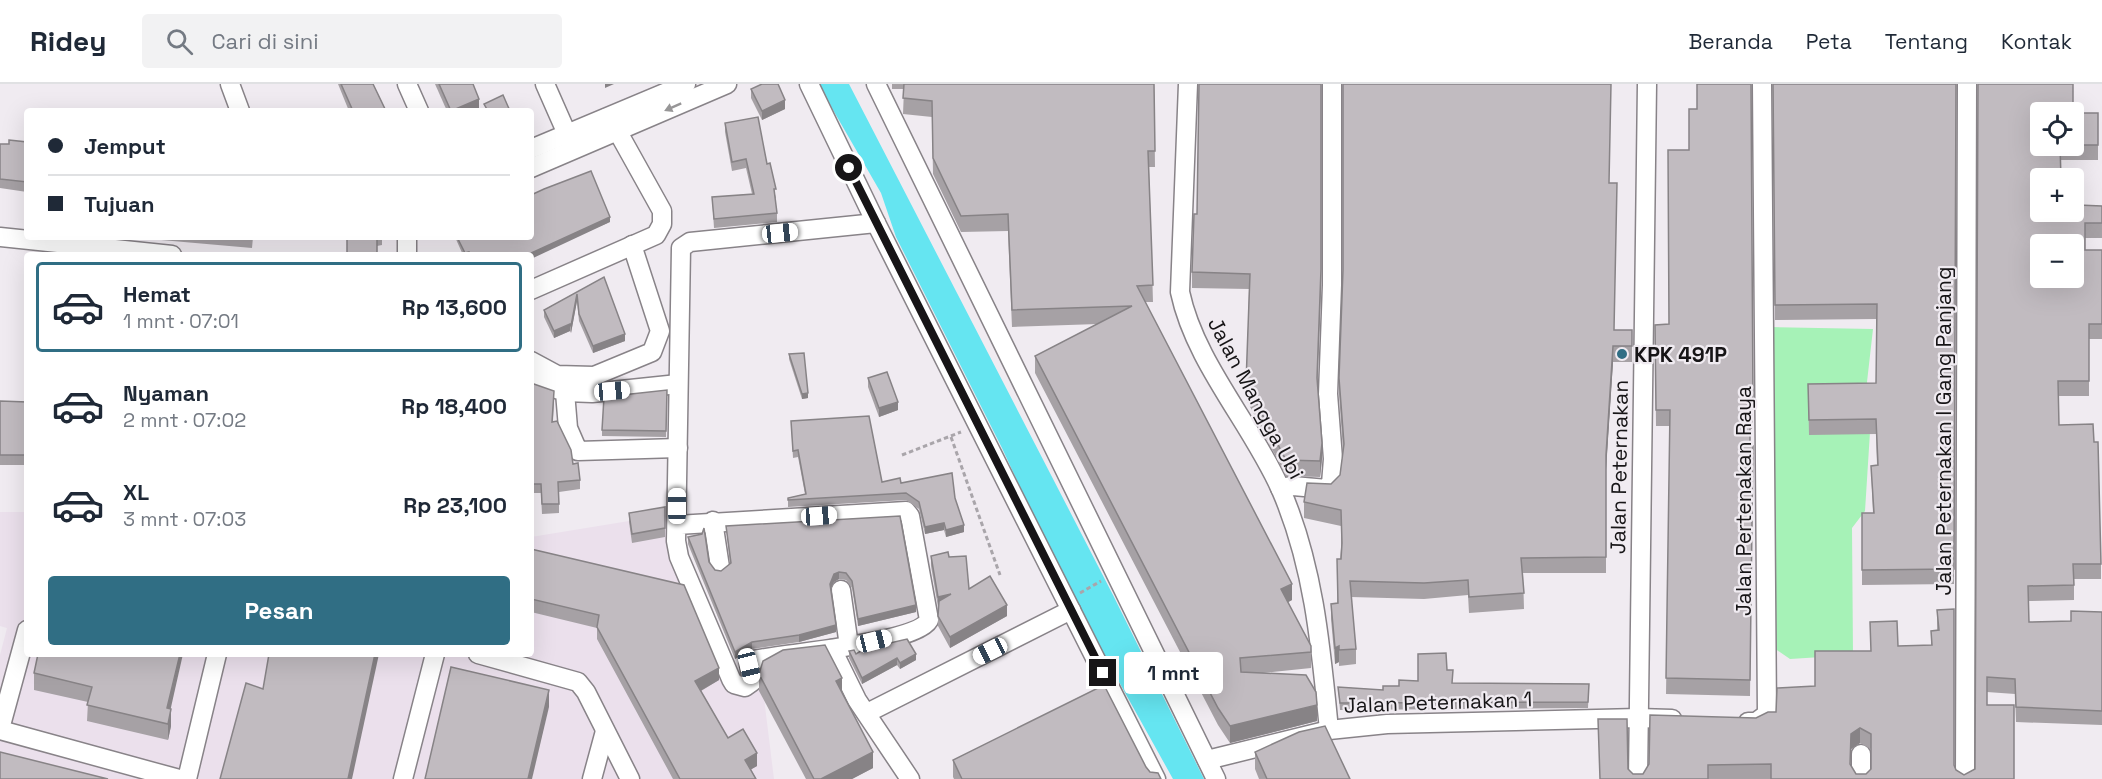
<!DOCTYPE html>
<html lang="id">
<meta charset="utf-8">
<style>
:root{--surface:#fff;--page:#f2f2f3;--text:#1f2937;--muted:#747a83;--line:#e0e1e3;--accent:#306e84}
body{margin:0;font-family:"Space Grotesk",sans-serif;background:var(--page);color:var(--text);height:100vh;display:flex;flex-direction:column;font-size:22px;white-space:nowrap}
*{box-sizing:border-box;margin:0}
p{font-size:20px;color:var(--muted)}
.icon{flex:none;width:33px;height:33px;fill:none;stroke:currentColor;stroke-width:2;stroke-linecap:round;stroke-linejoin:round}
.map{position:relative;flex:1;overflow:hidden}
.drawer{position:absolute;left:24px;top:168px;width:510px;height:405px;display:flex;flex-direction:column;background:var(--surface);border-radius:6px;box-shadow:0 6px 24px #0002}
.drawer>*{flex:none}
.hud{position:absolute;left:24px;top:24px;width:510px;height:132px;border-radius:6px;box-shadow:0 6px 24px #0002;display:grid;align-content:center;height:132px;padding:0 24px;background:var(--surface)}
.buttons{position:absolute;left:2030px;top:18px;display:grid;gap:12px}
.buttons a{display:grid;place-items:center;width:54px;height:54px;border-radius:6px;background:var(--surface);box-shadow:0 6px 24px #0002;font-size:30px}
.end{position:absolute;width:27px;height:27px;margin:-14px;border:8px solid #171517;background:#fff;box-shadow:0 0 0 3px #fff}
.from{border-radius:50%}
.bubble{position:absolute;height:42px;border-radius:6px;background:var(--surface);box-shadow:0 6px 24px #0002;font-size:20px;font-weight:700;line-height:42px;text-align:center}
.car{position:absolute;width:18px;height:36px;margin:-18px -9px;border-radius:8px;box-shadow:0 0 4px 2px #0007;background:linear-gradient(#fff 24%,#345 0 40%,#fff 0 76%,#345 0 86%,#fff 0)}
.hud b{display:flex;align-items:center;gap:21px;height:57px;font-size:22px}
.hud b+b{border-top:2px solid var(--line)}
.hud i{width:15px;height:15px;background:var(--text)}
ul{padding:10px 0 0;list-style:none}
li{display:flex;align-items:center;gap:18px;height:90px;margin:0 12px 9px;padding:0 12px;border:3px solid transparent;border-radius:6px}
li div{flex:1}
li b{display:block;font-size:22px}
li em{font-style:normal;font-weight:700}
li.active{border-color:var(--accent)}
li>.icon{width:54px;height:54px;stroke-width:1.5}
.action{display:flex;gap:12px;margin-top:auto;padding:12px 24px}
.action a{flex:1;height:69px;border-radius:6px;background:var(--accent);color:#fff;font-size:24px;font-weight:700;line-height:69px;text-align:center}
header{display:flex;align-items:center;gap:36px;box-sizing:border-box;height:84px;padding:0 30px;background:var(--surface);border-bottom:2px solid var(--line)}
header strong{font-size:28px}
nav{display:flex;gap:33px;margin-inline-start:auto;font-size:21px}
.search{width:420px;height:54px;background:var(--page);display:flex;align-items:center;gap:15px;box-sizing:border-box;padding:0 21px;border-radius:6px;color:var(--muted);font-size:22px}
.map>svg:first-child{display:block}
</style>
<header>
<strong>Ridey</strong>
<div class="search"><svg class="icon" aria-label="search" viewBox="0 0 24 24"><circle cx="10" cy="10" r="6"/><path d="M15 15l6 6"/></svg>Cari di sini</div>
<nav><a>Beranda</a><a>Peta</a><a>Tentang</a><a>Kontak</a></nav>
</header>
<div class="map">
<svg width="2102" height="695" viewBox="0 0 2102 695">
<rect width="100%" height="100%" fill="#f0ebf1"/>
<polygon fill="#ebe0ec" points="0,428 27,428 27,570 531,570 531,453 678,429 676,468 738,607 763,606 774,695 0,695 0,571 7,544 0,542"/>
<polygon fill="#a6f2b7" points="1771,243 1873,245 1867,298 1870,314 1870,348 1865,427 1852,444 1853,571 1790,575 1774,564"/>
<polygon fill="#65e5f1" points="818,0 849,0 1113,511 1204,695 1173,695 1064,499 1002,364 896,153 881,109"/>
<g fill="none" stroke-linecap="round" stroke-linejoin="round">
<g stroke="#888388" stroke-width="21">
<g id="minor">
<polyline points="230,0 240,27"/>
<polyline points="407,0 419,27"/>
<polyline points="545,0 571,59"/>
<polyline points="809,0 876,139 1156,695"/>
<polyline points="876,0 1216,695"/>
<path d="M1188 0 1180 208C1195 279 1252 340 1281 406 1314 482 1321 564 1329 646"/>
<polyline points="531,65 686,0"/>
<polyline points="531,84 727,0"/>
<polyline points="0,153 172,171"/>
<polyline points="407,171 407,153"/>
<polyline points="531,206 656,151 662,140 662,127 618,48 606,34"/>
<polyline points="531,277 557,291 594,292 652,268 660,247 632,161"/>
<polyline points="531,296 565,308 568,344 578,367 678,364"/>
<polyline points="565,308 592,309 678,300"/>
<polyline points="1280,404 1293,402 1327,405 1331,400 1333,375 1328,310 1332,201 1332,0"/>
<polyline points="713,437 720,483"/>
<path d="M677 441 906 427 910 432 929 536C916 560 784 569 754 576L749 580 752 598 745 603 734 600 731 595 679 473 676 457 681 164 690 158 876 139"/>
<polyline points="841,506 849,562"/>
<polyline points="832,565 857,616 910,695"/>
<polyline points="478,570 578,598 586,608 630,695"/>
<polyline points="867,629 1071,526"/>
<polyline points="1748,638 1756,638 1767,630 1762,0"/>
<polyline points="0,645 27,546"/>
<polyline points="0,646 179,695"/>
<polyline points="1861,670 1861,695"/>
<polyline points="1207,676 1329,646 1387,640 1638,634 1672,635"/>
<polyline points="187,695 217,570"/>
<polyline points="403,695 435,570"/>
<polyline points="592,695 605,647"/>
<polyline points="1638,695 1647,0"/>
<polyline points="1965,695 1967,0"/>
</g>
</g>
<g stroke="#a9a5aa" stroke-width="3" stroke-dasharray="4.5 3" stroke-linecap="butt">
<polyline points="951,353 1000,491"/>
<polyline points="902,371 961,348"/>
<polyline points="1080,509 1101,497"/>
</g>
<use href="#minor" stroke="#fff" stroke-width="18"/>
</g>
<g fill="#a6a1a5" fill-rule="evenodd">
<polygon points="338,0 373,0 386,27 349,27"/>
<polygon points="435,0 473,0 479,24 472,27 447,27"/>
<polygon points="892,0 1154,0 1155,83 1149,83 1153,218 1145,218 1292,516 1288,518 1311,568 1311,584 1263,589 1317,637 1230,659 1218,641 1035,289 1035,272 1098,240 1012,243 1008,147 961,148 933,90 932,33 903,30 904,5 892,5"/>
<polygon points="1751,0 1753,335 1752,345 1750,345 1750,362 1753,378 1750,612 1666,610 1670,342 1656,342 1655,241 1669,240 1689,66 1697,25"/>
<polygon points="1773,0 1956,0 1954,500 1862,501 1862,429 1873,429 1871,382 1877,381 1876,350 1809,351 1808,300 1876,299 1876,235 1775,236"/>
<path d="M1978 0 2073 29H2098V76H2060L2040 128 2078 121 2102 122V154H2085V166H2102V255H2089V312H2059V341L2094 358 2101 480V495H2074V516L2029 517V538L2071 537 2102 528V641L2016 638 2015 610 1987 608V621L2014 695H1599L1628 685 1633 690H1643L1756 634 1776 628 1815 602 1871 567 1870 538 1898 562 1931 561V547L1937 546V526L1954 681 1956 686 1964 691 1975 685ZM1860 659 1871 665V685L1866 690H1856L1850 681 1851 665Z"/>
<polygon points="751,5 785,25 762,36 751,14"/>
<polygon points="725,39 767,80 776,114 775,114 777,129 777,138 714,144 712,113 752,110 746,84 732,87 725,48"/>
<polygon points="27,58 27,108 0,104 0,60 9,60"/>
<polygon points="1609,99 1614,246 1632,246 1632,278 1613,278 1606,385 1606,489 1523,489 1524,525 1469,529 1468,511 1424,515 1351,513 1356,565 1356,580 1339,582 1339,578 1335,580 1331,535 1331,520 1337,519 1341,464 1341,442 1304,434 1304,418 1331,400 1340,391 1343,366 1339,310 1343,186"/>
<polygon points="1197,130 1321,201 1317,299 1322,375 1320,393 1286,392 1246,315 1249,205 1192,204 1192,188"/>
<polygon points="610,138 531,171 463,171 455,153 531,153"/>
<polygon points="127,153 253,153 252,164"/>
<polygon points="347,153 382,153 382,161 377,162"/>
<polygon points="604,193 625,257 593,269 579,237 577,217 571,249 570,247 554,254 544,233 544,226"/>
<polygon points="789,270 808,314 802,315 789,275"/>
<polygon points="868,294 898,326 879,333 868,303"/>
<polygon points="531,299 554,316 553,337 580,396 580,405 559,408 559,429 542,430 541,409 531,409"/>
<polygon points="667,306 666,353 602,352 602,346"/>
<polygon points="0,317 27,318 27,381 0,381"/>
<polygon points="791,337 882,398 901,399 955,414 964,448 946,453 944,446 925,450 919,425 906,416 788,423 788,414 805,410 798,373 793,374"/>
<polygon points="665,423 665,453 632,459 629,438 629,429"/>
<polygon points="900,432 916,528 858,542 852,504 846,496 839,495 834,498 831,505 836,548 799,558 752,565 735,575 688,460 688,453 715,486 721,487 730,480 726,442"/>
<polygon points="531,465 719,596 701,607 728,654 757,682 751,685 756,695 673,695 597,555 597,544 531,528"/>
<polygon points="931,472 949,473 969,505 1007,532 950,564 938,542 938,523 931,482"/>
<polygon points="849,567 856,570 916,576 900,585 897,581 862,600 849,574"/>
<polygon points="38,570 171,625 171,642 168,656 87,637 88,618 34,606 34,589"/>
<polygon points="1447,586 1452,599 1589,600 1588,624 1340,626 1338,603 1383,606 1418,597"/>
<polygon points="759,590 842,607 873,684 852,695 806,695 759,607"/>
<polygon points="1255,668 1350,695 1259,695 1255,685"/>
<polygon points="953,676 1146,683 1150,688 1161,695 954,695 953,693"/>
</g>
<g fill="#878386">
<polygon points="605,0 614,0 605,4"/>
<polygon points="479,15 479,24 472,27 452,27"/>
<polygon points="785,16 785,25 762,36 762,27"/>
<polygon points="610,133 610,138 531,175 531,171 527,171"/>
<polygon points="1321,185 1321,201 1317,310 1317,294"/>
<polygon points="577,210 577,217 571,249 571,242"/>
<polygon points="570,240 570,247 554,254 554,247"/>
<polygon points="625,250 625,257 593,269 593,262"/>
<polygon points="1613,262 1613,278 1606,386 1606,371"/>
<polygon points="808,309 808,314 802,315 802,310"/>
<polygon points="898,318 898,326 879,333 879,324"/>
<polygon points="1322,359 1322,375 1320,393 1320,377"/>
<polygon points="944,439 944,446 925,450 925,443"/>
<polygon points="964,441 964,448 946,453 946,446"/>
<polygon points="839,488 839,495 834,498 830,507 830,500 834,490"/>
<polygon points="1292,500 1292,516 1281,522 1281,505"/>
<polygon points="951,510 938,523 938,513"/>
<polygon points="916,521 916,528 858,542 858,535"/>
<polygon points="1007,521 1007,532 950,564 950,553"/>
<polygon points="836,541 836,548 799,558 799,551"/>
<polygon points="752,558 752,565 735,575 735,568"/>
<polygon points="1339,562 1339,578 1335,580 1335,564"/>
<polygon points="180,570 183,570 167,641 167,624"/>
<polygon points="375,570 379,570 352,695 348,695"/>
<polygon points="916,570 916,576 900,585 900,579"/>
<polygon points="897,574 897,581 862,600 862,594"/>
<polygon points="719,584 719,596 695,610 695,597"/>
<polygon points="842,594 842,611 836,597"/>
<polygon points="549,606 549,623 532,695 528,695"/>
<polygon points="1317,621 1317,637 1230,659 1230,642"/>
<polygon points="171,625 171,642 168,656 168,640"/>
<polygon points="1860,644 1860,659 1851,665 1850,695 1851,650"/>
<polygon points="873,668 873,684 852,695 821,695"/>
<polygon points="757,669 757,682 745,689 745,676"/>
</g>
<g fill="#c1bbc0" stroke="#878386" stroke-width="1.5" fill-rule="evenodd">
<polygon points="341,0 373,0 386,27 353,27"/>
<polygon points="439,0 473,0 479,15 451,27"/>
<polygon points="762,0 778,0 785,16 762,27 751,5"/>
<polygon points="904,0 1154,0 1155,67 1148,67 1153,201 1137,202 1292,500 1281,505 1311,562 1311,568 1240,574 1241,588 1306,591 1316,608 1317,621 1230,642 1218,624 1035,272 1132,222 1012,226 1008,130 961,132 933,74 932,17 903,14"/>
<polygon points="1199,0 1321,0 1321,185 1317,294 1322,359 1320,377 1286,376 1246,299 1250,190 1192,188 1194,130 1197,130"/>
<polygon points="1343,0 1611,0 1609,99 1617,99 1614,246 1632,246 1632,262 1613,262 1606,371 1606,473 1521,474 1524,509 1469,513 1468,496 1424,499 1350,497 1356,565 1339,566 1339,562 1335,564 1331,520 1338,519 1337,475 1341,475 1342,459 1341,426 1304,418 1307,399 1331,400 1340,391 1344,360 1339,294 1343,186"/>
<polygon points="1697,0 1751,0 1753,319 1752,329 1750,329 1750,362 1753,362 1750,596 1666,594 1670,326 1656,326 1655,241 1669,240 1668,66 1689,66 1689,25 1697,25"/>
<polygon points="1773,0 1956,0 1954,485 1862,486 1862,429 1874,429 1871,382 1878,381 1876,335 1809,336 1808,300 1876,299 1877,220 1775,221"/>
<path d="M1978 0H2073V29H2098V61H2073V28H2040V62H2060L2061 94H2040V128H2073V112H2078V121L2102 122V139H2085V166H2102V240H2089V297H2058L2059 341 2093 340 2094 358H2098L2101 480H2073L2074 501 2028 502 2029 538 2071 537V527L2102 528V627L2016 623 2015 595 1987 593V621H2014V695H1771V680L1708 681V695H1600L1598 635H1627L1628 685 1633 690H1643L1649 680 1650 631 1756 634 1768 628H1776L1777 604 1815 602V567H1871L1870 538 1897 537 1898 562 1932 561 1931 547 1939 546 1937 526 1954 525V681L1956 686 1964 691 1975 685ZM2040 160H2073V194H2040ZM1860 644 1871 650V685L1866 690H1856L1850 680 1851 650Z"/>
<polygon points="503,11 510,27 488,27 484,20"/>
<polygon points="758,33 767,80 770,79 776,105 774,105 777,129 714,135 712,113 754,110 746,75 732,78 725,39"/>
<polygon points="9,56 27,58 27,98 0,95 0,60 9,60"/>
<polygon points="591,87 610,133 527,171 523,171 522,170 520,171 470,171 469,168 465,169 457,153 531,153 531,111 544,105"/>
<rect x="347" y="153" width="30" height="18"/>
<polygon points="604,193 625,250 593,262 579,230 577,210 571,242 570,240 554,247 544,226"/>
<polygon points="804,269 808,309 802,310 789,270"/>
<polygon points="887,288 898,318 879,324 868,294"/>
<polygon points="531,299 554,307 552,338 557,337 571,366 573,380 578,379 580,396 558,398 559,420 542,420 541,400 531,400"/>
<polygon points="667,306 666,347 602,346 604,313"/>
<polygon points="0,317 27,318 27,371 0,371"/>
<polygon points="869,332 882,398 900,394 901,399 952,389 955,414 964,441 946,446 944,439 925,443 919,418 906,409 788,416 788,414 806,410 798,366 793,367 791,337"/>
<polygon points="665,423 665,444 632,450 629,429"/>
<polygon points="900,432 916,521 858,535 852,497 846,489 839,488 834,490 830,500 836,541 799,551 752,558 735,568 688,453 702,450 704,444 709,478 715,486 721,487 731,479 726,442"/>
<polygon points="531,465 684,501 719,584 695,597 728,654 743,645 757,669 745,676 756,695 680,695 597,543 599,531 531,515"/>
<polygon points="948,468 949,473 966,472 969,505 990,492 1007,521 950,553 938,532 939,517 951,510 938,513 931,472"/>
<polygon points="907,555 916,570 900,579 897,574 862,594 849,567 854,566 856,570 864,565"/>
<polygon points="825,561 842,594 836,597 873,668 821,695 814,695 759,590 763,577 783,566"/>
<polygon points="1446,569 1447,586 1453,586 1452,599 1589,600 1588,618 1340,619 1338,603 1383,606 1383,602 1399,602 1399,596 1418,597 1418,570"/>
<polygon points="38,570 180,570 167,624 171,625 168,640 87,621 92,603 34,589"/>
<polygon points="269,570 375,570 348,695 220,695 246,599 263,605"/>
<polygon points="451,583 549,606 528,695 425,695"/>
<polygon points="1104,601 1146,683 1150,688 1158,689 1161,695 962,695 953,676"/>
<polygon points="1325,642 1350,695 1267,695 1255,668 1299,648"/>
<polygon points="0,668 108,695 0,695"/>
</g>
<defs><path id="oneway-solid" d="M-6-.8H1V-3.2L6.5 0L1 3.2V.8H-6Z" transform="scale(1.5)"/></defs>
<use fill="#979697" href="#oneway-solid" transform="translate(673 23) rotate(156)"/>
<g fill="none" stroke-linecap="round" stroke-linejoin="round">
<polyline stroke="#171517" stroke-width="8" points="849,84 1103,589"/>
</g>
<circle fill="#306e84" stroke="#f0ebf1" stroke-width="2" cx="1622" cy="270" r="6"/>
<g text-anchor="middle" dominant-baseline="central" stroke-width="4.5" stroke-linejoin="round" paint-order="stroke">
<g font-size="21" font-weight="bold" fill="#171517" stroke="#f0ebf1" text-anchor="start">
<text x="1634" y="270">KPK 491P</text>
</g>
<g font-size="21" fill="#171517" stroke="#f0ebf1">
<text transform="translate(1256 314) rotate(62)">Jalan Mangga Ubi</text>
<text transform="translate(1943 347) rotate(-90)">Jalan Peternakan I Gang Panjang</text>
<text transform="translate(1619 383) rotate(-89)">Jalan Peternakan</text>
<text transform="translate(1743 417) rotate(-90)">Jalan Pertenakan Raya</text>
<text transform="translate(1438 618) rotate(-2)">Jalan Peternakan 1</text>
</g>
</g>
</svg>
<div class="buttons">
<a><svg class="icon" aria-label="locate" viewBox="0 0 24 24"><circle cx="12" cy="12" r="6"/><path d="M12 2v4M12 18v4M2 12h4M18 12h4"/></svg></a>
<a>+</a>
<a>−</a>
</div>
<i class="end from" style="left:849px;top:84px"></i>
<i class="end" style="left:1103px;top:589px"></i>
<div class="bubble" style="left:1124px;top:568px;width:99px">1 mnt</div>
<i class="car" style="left:780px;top:149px;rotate:84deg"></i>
<i class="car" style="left:612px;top:307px;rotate:85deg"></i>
<i class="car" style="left:677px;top:422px;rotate:0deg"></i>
<i class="car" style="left:819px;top:432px;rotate:86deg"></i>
<i class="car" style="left:874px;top:557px;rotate:76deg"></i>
<i class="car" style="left:990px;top:567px;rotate:243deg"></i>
<i class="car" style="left:749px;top:582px;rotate:166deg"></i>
<div class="hud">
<b><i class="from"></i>Jemput</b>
<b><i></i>Tujuan</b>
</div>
<section class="drawer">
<ul>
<li class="active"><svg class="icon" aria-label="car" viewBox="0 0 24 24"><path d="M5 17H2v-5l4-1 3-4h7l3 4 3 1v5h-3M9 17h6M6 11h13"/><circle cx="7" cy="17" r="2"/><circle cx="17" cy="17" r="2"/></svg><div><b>Hemat</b><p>1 mnt · 07:01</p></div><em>Rp 13,600</em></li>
<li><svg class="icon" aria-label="car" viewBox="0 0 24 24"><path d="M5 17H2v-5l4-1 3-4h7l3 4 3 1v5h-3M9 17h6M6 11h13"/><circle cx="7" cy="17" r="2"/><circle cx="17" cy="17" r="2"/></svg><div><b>Nyaman</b><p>2 mnt · 07:02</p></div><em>Rp 18,400</em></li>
<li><svg class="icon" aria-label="car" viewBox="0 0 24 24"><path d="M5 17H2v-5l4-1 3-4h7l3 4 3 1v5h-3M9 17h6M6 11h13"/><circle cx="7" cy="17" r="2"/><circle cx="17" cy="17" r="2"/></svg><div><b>XL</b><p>3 mnt · 07:03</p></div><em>Rp 23,100</em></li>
</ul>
<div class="action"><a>Pesan</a></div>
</section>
</div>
